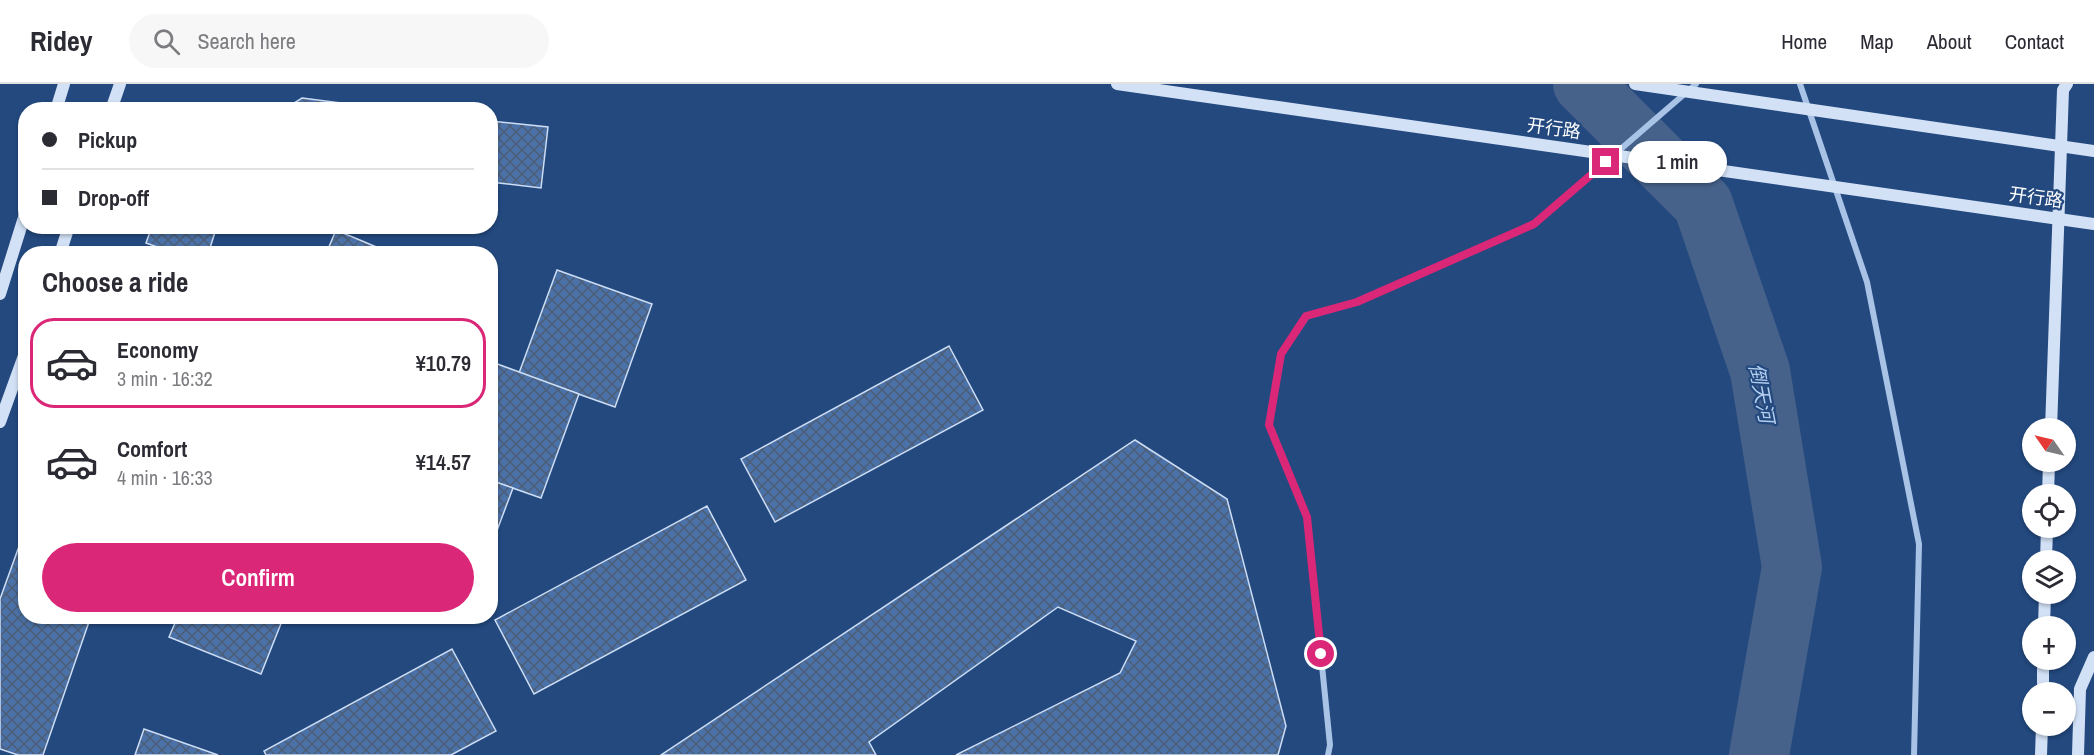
<!DOCTYPE html>
<meta charset="utf-8">
<style>
:root{--surface:#fff;--page:#f7f7f7;--text:#2b2b33;--muted:#7c7c81;--line:#e1e1e2;--accent:#db2777}
body{margin:0;font-family:"Archivo Narrow","Noto Sans SC",sans-serif;background:var(--page);color:var(--text);height:100vh;display:flex;flex-direction:column;font-size:22px;white-space:nowrap}
*{box-sizing:border-box;margin:0}
p{font-size:20px;color:var(--muted)}
.icon{flex:none;width:33px;height:33px;fill:none;stroke:currentColor;stroke-width:2;stroke-linecap:round;stroke-linejoin:round}
.map{position:relative;flex:1;overflow:hidden}
.sheet{position:absolute;left:18px;top:162px;width:480px;height:378px;display:flex;flex-direction:column;background:var(--surface);border-radius:24px;box-shadow:0 2px 4px #0004}
.sheet>*{flex:none}
.guide{position:absolute;left:18px;top:18px;width:480px;height:132px;border-radius:24px;box-shadow:0 2px 4px #0004;display:grid;align-content:center;height:132px;padding:0 24px;background:var(--surface)}
.needle{width:39px;rotate:304deg}
.controls{position:absolute;left:2022px;top:334px;display:grid;gap:12px}
.controls a{display:grid;place-items:center;width:54px;height:54px;border-radius:50%;background:var(--surface);box-shadow:0 2px 4px #0004;font-size:30px}
.end{position:absolute;width:27px;height:27px;margin:-14px;border:8px solid #db2777;background:#fff;box-shadow:0 0 0 3px #fff}
.from{border-radius:50%}
.bubble{position:absolute;height:42px;border-radius:21px;background:var(--surface);box-shadow:0 2px 4px #0004;font-size:20px;font-weight:600;line-height:42px;text-align:center}
.guide b{display:flex;align-items:center;gap:21px;height:57px;font-size:22px}
.guide b+b{border-top:2px solid var(--line)}
.guide i{width:15px;height:15px;background:var(--text)}
ul{padding:0;list-style:none}
li{display:flex;align-items:center;gap:18px;height:90px;margin:0 12px 9px;padding:0 12px;border:3px solid transparent;border-radius:24px}
li div{flex:1}
li b{display:block;font-size:22px}
li em{font-style:normal;font-weight:600}
li.active{border-color:var(--accent)}
li>.icon{width:54px;height:54px;stroke-width:1.5}
h2{padding:0 24px;font-size:27px;line-height:72px}
.primary-button{display:flex;gap:12px;margin-top:auto;padding:12px 24px}
.primary-button a{flex:1;height:69px;border-radius:36px;background:var(--accent);color:#fff;font-size:24px;font-weight:600;line-height:69px;text-align:center}
header{display:flex;align-items:center;gap:36px;box-sizing:border-box;height:84px;padding:0 30px;background:var(--surface);border-bottom:2px solid var(--line)}
header strong{font-size:28px}
nav{display:flex;gap:33px;margin-inline-start:auto;font-size:21px}
.search{width:420px;height:54px;background:var(--page);display:flex;align-items:center;gap:15px;box-sizing:border-box;padding:0 21px;border-radius:33px;color:var(--muted);font-size:22px}
.map>svg:first-child{display:block}
</style>
<header>
<strong>Ridey</strong>
<div class="search"><svg class="icon" aria-label="search" viewBox="0 0 24 24"><circle cx="10" cy="10" r="6"/><path d="M15 15l6 6"/></svg>Search here</div>
<nav><a>Home</a><a>Map</a><a>About</a><a>Contact</a></nav>
</header>
<div class="map">
<svg width="2094" height="671" viewBox="0 0 2094 671">
<defs>
<pattern id="building-cross-hatch" width="8" height="8" patternUnits="userSpaceOnUse" patternTransform="scale(1.5)"><rect width="8" height="8" fill="#4b72a8"/><path d="M0 0l8 8M0 8l8-8" fill="none" stroke="#4c5d75"/></pattern>
</defs>
<rect width="100%" height="100%" fill="#23497f"/>
<g fill="none" stroke-linecap="round" stroke-linejoin="round">
<polyline stroke="#46628a" stroke-width="60" points="1583,0 1703,120 1760,287 1792,483 1759,671"/>
</g>
<g fill="url(#building-cross-hatch)" stroke="#ccddf5" stroke-width="1.5">
<polygon points="302,14 396,26 283,26"/>
<polygon points="490,37 548,43 541,104 490,98"/>
<polygon points="152,142 217,142 208,170 177,170 146,159"/>
<polygon points="336,146 393,170 326,170"/>
<polygon points="557,186 652,220 615,323 519,289"/>
<polygon points="949,262 983,326 775,438 741,375"/>
<polygon points="492,278 579,310 541,414 490,396"/>
<polygon points="1135,356 1227,415 1286,642 1278,671 956,671 1120,589 1136,557 1058,523 869,658 876,671 661,671"/>
<polygon points="490,396 513,404 490,465"/>
<polygon points="707,422 746,496 534,610 495,536"/>
<polygon points="26,443 26,532 91,532 43,671 18,671 0,665 0,515"/>
<polygon points="178,532 284,532 261,590 169,553"/>
<polygon points="452,565 496,647 451,671 266,671 264,667"/>
<polygon points="144,645 218,671 135,671"/>
</g>
<g fill="none" stroke-linecap="round" stroke-linejoin="round">
<g stroke="#a8c3e6" stroke-width="6">
<polyline points="1800,0 1867,198 1919,460 1914,671"/>
<polyline points="1328,671 1330,661 1307,433 1269,341 1281,270 1307,232 1357,218 1534,140 1696,0"/>
</g>
<g stroke="#d2e1f6" stroke-width="12">
<polyline points="1117,0 2094,140"/>
<polyline points="1635,0 2094,67"/>
<polyline points="56,26 64,0"/>
<polyline points="111,26 120,0"/>
<polyline points="60,170 69,142"/>
<polyline points="0,210 26,127"/>
<polyline points="0,338 26,266"/>
<polyline points="2051,345 2063,6 2067,0"/>
<polyline points="2048,411 2049,378"/>
<polyline points="2046,477 2047,444"/>
<polyline points="2044,543 2045,510"/>
<polyline points="2043,609 2043,576"/>
<polyline points="2041,671 2042,642"/>
<polyline points="2078,671 2080,605 2094,573"/>
</g>
</g>
<g fill="none" stroke-linecap="round" stroke-linejoin="round">
<polyline stroke="#db2777" stroke-width="8" points="1321,570 1307,433 1269,341 1281,270 1306,232 1357,218 1534,140 1606,78"/>
</g>
<g text-anchor="middle" dominant-baseline="central" stroke-width="4.5" stroke-linejoin="round" paint-order="stroke">
<g font-size="18" fill="#fff" stroke="#23497f">
<text transform="translate(1554 44) rotate(8)">开行路</text>
<text transform="translate(2036 113) rotate(8)">开行路</text>
</g>
<g font-size="20" font-style="italic" fill="#b3cdee" stroke="#23497f">
<text transform="translate(1762 309) rotate(79)">倒天河</text>
</g>
</g>
</svg>
<div class="controls">
<a><svg class="needle" viewBox="-14 -14 28 28"><path d="M0-13l5 13h-10z" fill="#e53935"/><path d="M0 13l5-13h-10z" fill="#7c7c81"/></svg></a>
<a><svg class="icon" aria-label="locate" viewBox="0 0 24 24"><circle cx="12" cy="12" r="6"/><path d="M12 2v4M12 18v4M2 12h4M18 12h4"/></svg></a>
<a><svg class="icon" aria-label="layers" viewBox="0 0 24 24"><path d="M12 4l9 5-9 5-9-5zM3 14l9 5 9-5"/></svg></a>
<a>+</a>
<a>−</a>
</div>
<i class="end from" style="left:1321px;top:570px"></i>
<i class="end" style="left:1606px;top:78px"></i>
<div class="bubble" style="left:1628px;top:57px;width:99px">1 min</div>
<div class="guide">
<b><i class="from"></i>Pickup</b>
<b><i></i>Drop-off</b>
</div>
<section class="sheet">
<h2>Choose a ride</h2>
<ul>
<li class="active"><svg class="icon" aria-label="car" viewBox="0 0 24 24"><path d="M5 17H2v-5l4-1 3-4h7l3 4 3 1v5h-3M9 17h6M6 11h13"/><circle cx="7" cy="17" r="2"/><circle cx="17" cy="17" r="2"/></svg><div><b>Economy</b><p>3 min · 16:32</p></div><em>¥10.79</em></li>
<li><svg class="icon" aria-label="car" viewBox="0 0 24 24"><path d="M5 17H2v-5l4-1 3-4h7l3 4 3 1v5h-3M9 17h6M6 11h13"/><circle cx="7" cy="17" r="2"/><circle cx="17" cy="17" r="2"/></svg><div><b>Comfort</b><p>4 min · 16:33</p></div><em>¥14.57</em></li>
</ul>
<div class="primary-button"><a>Confirm</a></div>
</section>
</div>
